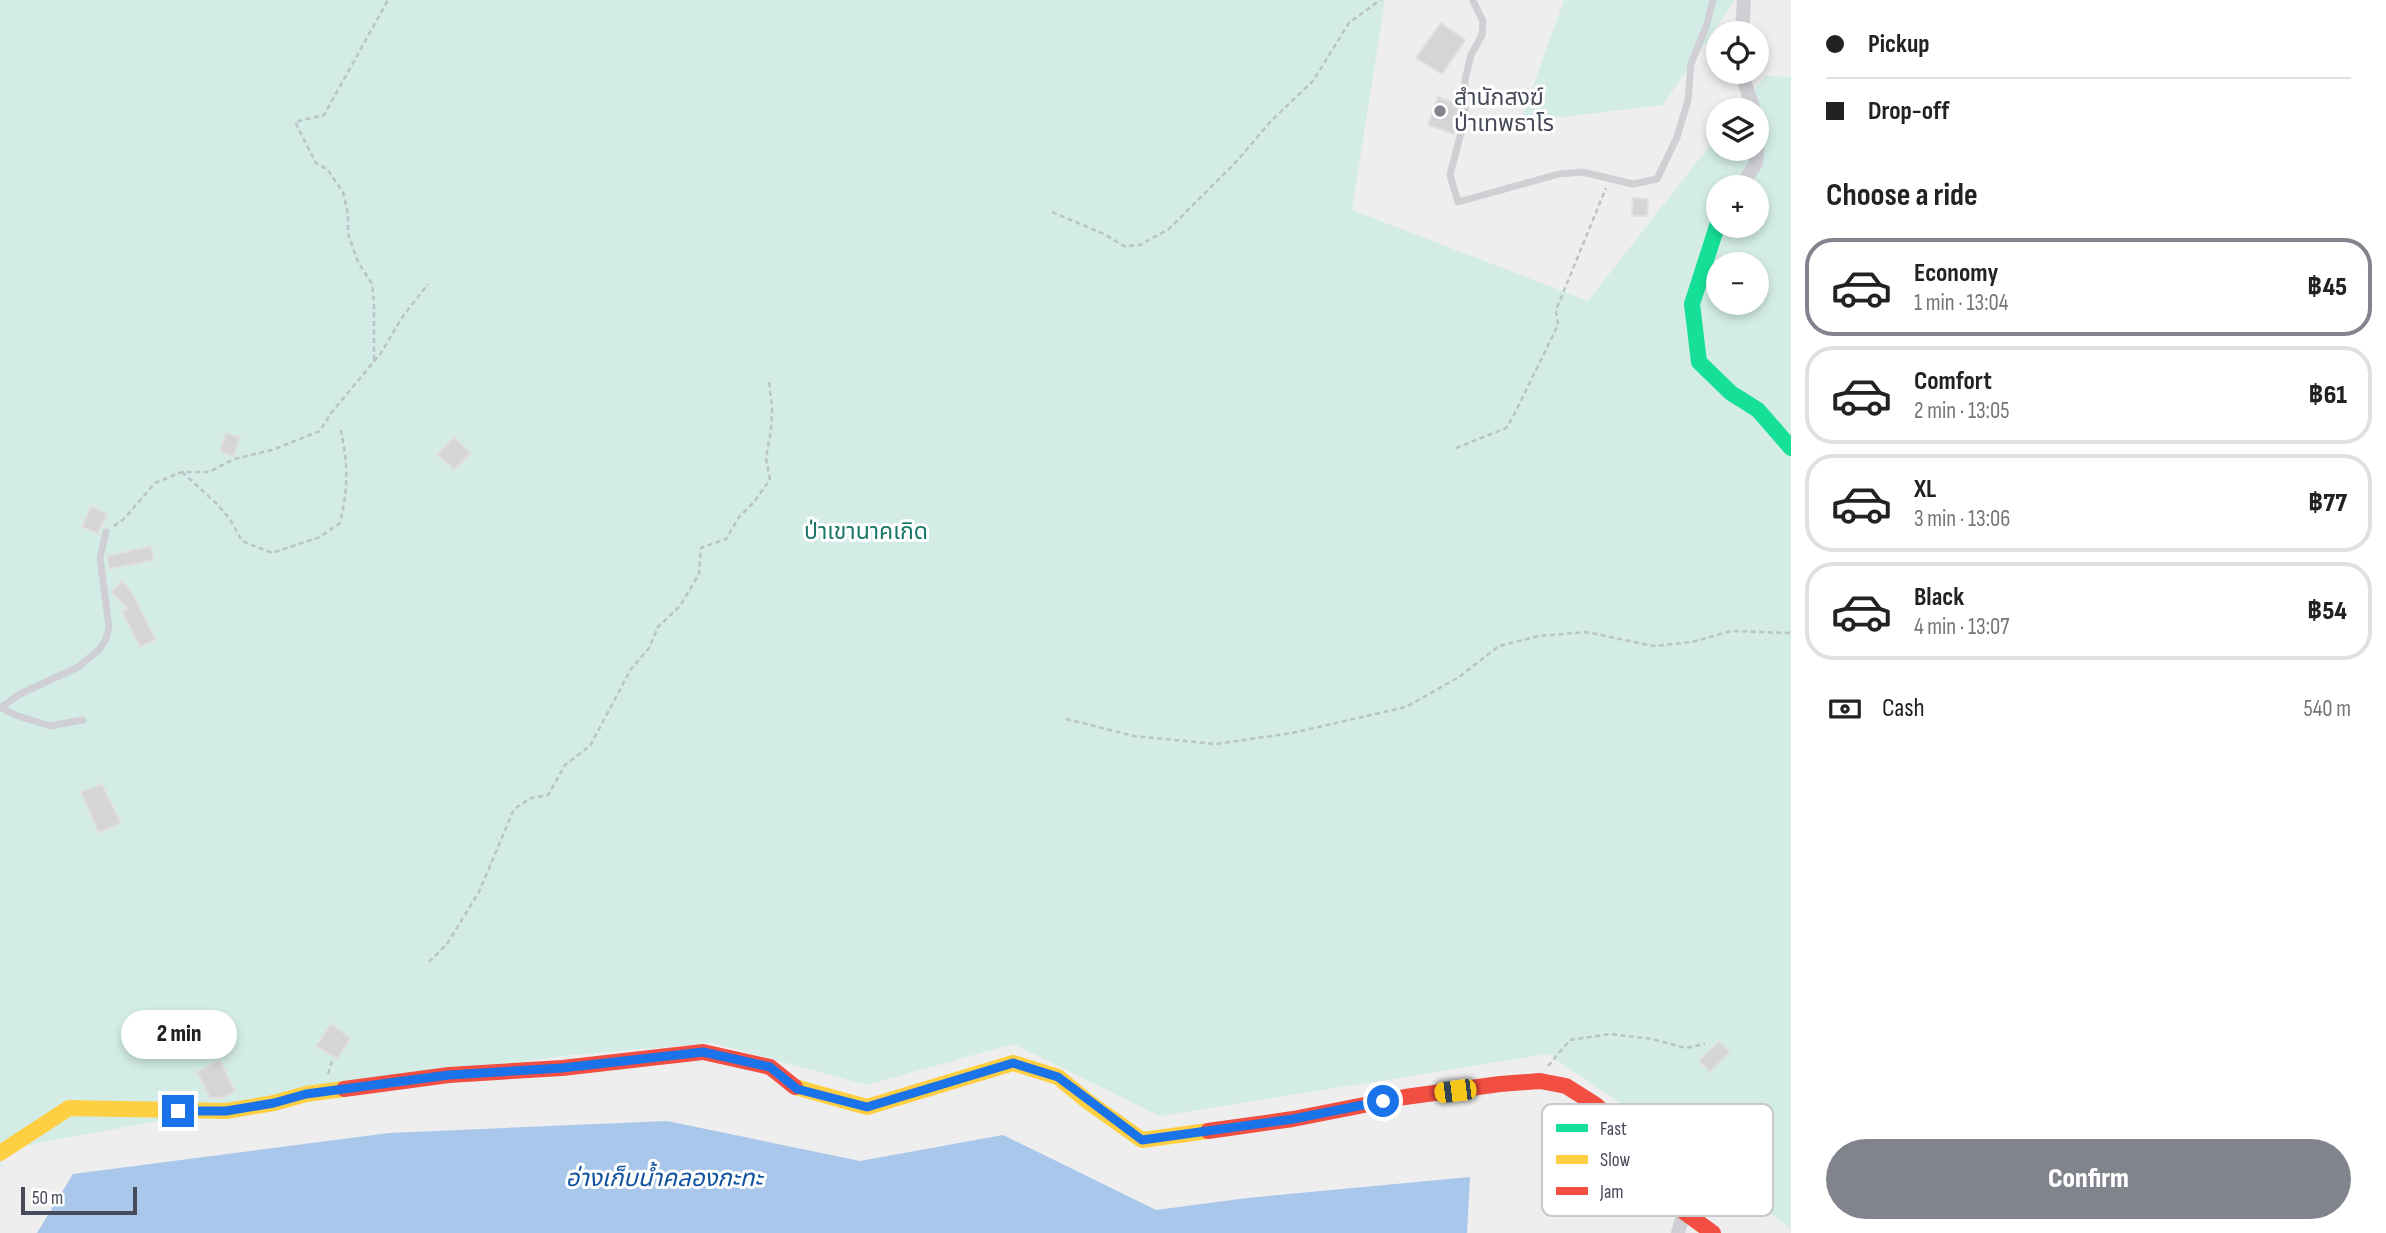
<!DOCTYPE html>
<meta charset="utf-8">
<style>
:root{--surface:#fff;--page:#f2f2f2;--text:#222;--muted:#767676;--line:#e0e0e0;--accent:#81838d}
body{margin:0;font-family:"Sofia Sans Condensed","Noto Sans Thai",sans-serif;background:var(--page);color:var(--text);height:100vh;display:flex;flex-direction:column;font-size:26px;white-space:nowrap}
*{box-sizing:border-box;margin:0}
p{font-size:23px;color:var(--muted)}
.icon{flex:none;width:38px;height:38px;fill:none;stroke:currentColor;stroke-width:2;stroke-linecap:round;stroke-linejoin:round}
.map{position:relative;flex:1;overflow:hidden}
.drawer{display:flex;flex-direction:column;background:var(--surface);width:595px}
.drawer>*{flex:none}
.banner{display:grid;align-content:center;height:154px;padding:0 35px;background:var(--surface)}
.tools{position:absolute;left:1706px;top:21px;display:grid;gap:14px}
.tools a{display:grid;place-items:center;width:63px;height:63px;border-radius:50%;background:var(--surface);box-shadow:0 4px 10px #0003;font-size:35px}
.scale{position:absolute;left:21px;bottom:18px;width:116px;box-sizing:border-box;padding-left:7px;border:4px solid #464a59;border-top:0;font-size:19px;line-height:24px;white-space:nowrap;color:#464a59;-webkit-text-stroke:5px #fff;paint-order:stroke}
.end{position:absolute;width:32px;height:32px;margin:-16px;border:9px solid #1a73e8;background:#fff;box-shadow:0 0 0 4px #fff}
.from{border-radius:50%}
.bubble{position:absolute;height:49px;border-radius:24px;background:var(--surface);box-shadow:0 4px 10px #0003;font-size:23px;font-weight:800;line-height:49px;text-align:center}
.car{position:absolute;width:21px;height:42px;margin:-21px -10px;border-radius:9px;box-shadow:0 0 5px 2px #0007;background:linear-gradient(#f5c518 24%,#345 0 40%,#f5c518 0 76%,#345 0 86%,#f5c518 0)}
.banner b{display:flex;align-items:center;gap:24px;height:66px;font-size:26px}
.banner b+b{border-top:2px solid var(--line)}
.banner i{width:18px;height:18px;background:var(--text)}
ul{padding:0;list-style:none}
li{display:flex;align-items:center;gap:21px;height:98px;margin:0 14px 10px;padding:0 21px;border:4px solid var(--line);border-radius:28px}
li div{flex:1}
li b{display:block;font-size:26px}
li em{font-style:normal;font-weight:800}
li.on{border-color:var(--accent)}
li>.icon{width:63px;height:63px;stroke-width:1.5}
h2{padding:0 35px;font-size:32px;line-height:84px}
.pay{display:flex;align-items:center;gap:18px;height:77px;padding:0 35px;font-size:26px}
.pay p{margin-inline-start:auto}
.button{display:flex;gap:14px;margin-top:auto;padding:14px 35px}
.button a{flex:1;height:80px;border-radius:42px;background:var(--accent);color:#fff;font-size:28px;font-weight:800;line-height:80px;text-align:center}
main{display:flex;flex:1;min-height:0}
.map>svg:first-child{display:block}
</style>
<main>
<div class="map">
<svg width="1791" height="1233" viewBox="0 0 1791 1233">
<rect width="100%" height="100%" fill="#efeeee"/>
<g fill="#d3ede6" fill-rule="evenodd">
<path d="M0 0H1385L1352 210 1588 301 1718 135V149H1757V110H1738L1766 76 1791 77V1229L1628 1108 1548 1054 1160 1116 1013 1044 867 1085 712 1043 564 1056 306 1094 5 1149 0 1168ZM1718 187H1757V226H1718ZM1718 264H1757V303H1718Z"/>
<polygon points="1564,0 1735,0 1663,105 1520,122"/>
</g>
<polygon fill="#a9c7ea" points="667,1121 860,1161 1003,1135 1156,1210 1247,1198 1470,1177 1467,1233 37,1233 73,1174 389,1133"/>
<g fill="#d5d5d7" stroke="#e0dfe1" stroke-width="2">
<polygon points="1441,23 1465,40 1442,74 1416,58"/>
<polygon points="1438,97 1459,105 1459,116 1454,134 1428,125"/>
<polygon points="1633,198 1648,199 1647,216 1632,216"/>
<polygon points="226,433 240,437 234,456 220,452"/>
<polygon points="454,437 471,453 454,470 437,454"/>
<polygon points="91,506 107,514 98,534 82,527"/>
<polygon points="151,546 154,560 109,569 107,556"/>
<polygon points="122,581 131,591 156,640 140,647 122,611 128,609 111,592"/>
<polygon points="102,784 121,823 99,833 81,792"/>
<polygon points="331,1024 351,1038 337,1059 316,1046"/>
<polygon points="1719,1041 1730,1052 1710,1072 1699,1061"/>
<polygon points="220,1060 235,1091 222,1098 210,1098 197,1072"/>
</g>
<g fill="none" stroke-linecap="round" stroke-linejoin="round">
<g stroke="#bac4c5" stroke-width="2.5" stroke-dasharray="5 3.5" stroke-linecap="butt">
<polyline points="1052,212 1104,234 1124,246 1140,245 1169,229 1236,162 1271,121 1313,81 1349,23 1380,0"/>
<polyline points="374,360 374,302 372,284 358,262 348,234 348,214 343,192 327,169 316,163 295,122 324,115 388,0"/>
<polyline points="1456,448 1506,428 1513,417 1558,325 1556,310 1606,188"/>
<path d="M182 472 217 504 230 519 242 541 272 553 320 537 340 523C349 485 348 464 340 426"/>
<polyline points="114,526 125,518 155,483 182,472 209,472 234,459 272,450 320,431 331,413 381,353 403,316 428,284"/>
<polyline points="1066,719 1134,736 1216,744 1292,733 1406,707 1459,677 1499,646 1539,636 1586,632 1653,646 1692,642 1731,631 1791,633"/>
<polyline points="429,962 447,944 479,892 514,809 531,798 548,795 565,765 590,746 631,669 649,648 658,627 680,606 699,574 701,548 726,539 739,517 753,503 770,480 766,458 771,430 772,407 769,382"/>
<polyline points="1548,1066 1570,1040 1610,1034 1652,1039 1686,1048 1705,1044"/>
<polyline points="328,1074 332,1061"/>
</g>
<g stroke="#cfcfd4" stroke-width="7">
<polyline points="1473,1 1483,21 1482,35 1471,55 1465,80 1465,117 1450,175 1458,202 1559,174 1582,172 1633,184 1657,179 1677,137 1688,100 1691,64 1707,24 1713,0"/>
<polyline points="1,707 15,715 50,726 83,720"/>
<polyline points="0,708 20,694 78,667 99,650 106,639 109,627 100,558 106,532"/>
</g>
<g stroke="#cfcfd4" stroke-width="14">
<polyline points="1742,33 1744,0"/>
<polyline points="1741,72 1754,110"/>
<polyline points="1757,120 1757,145"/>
<polyline points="1741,187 1756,163 1757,149"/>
<polyline points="1678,1233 1684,1212"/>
</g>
<polyline stroke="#16e098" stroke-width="16" points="1718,223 1692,304 1699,362 1731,393 1758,410 1791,448"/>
<g stroke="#ffcf43" stroke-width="16">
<polyline points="795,1087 867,1107 1013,1063 1058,1077 1087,1101 1142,1140 1208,1131"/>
<polyline points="0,1153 69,1108 226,1111 274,1103 306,1094 344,1089"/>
</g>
<g stroke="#f24e42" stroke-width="16">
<polyline points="344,1089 449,1075 562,1068 703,1052 770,1067 795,1087"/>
<polyline points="1208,1131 1293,1119 1405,1097 1500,1084 1540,1081 1566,1086 1596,1105 1612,1121 1684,1212 1713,1233"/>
</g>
</g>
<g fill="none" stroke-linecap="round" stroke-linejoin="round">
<polyline stroke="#1a73e8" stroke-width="9" points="178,1111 226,1111 274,1103 306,1094 449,1075 562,1068 703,1052 770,1067 797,1089 867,1107 1013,1063 1058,1077 1142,1140 1293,1119 1383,1101"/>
</g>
<circle fill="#81838d" stroke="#fff" stroke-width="2.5" cx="1440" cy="111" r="7"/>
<g text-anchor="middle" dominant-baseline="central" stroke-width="6" stroke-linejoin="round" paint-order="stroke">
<g font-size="23" fill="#464a59" stroke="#fff" text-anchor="start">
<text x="1454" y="98">สำนักสงฆ์<tspan x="1454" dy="26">ป่าเทพธาโร</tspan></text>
</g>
<g font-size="23" fill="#1a7767" stroke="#fff">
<text x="866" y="532">ป่าเขานาคเกิด</text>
</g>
<g font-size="24" font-style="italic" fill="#1253a0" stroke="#fff">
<text x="664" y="1178">อ่างเก็บน้ำคลองกะทะ</text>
</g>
</g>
<rect x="1542" y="1104" width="231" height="112" rx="10" fill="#fff" stroke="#c8c9cd" stroke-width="2"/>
<rect x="1556" y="1124" width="32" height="8" fill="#16e098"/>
<rect x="1556" y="1155" width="32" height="9" fill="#ffcf43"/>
<rect x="1556" y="1187" width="32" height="8" fill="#f24e42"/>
<g font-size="19" fill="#464a59">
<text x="1600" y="1135">Fast</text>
<text x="1600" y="1166">Slow</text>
<text x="1600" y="1198">Jam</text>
</g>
</svg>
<div class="tools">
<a><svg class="icon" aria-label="locate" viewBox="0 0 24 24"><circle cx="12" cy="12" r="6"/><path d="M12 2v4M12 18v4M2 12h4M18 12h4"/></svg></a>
<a><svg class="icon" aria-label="layers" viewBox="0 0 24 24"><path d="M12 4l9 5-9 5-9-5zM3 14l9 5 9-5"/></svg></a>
<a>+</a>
<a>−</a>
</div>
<div class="scale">50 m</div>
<i class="end from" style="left:1383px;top:1101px"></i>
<i class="end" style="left:178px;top:1111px"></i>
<div class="bubble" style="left:121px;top:1010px;width:116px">2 min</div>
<i class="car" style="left:1455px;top:1091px;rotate:263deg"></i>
</div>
<section class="drawer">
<div class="banner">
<b><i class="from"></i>Pickup</b>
<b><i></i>Drop-off</b>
</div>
<h2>Choose a ride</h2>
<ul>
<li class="on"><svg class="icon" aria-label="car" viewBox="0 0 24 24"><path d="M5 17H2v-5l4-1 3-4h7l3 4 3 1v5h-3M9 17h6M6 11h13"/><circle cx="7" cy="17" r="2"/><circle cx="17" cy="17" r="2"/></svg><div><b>Economy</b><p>1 min · 13:04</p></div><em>฿45</em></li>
<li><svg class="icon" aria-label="car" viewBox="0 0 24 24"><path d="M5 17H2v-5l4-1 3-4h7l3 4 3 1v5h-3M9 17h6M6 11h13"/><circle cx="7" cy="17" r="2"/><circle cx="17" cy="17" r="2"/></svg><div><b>Comfort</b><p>2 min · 13:05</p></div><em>฿61</em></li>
<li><svg class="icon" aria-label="car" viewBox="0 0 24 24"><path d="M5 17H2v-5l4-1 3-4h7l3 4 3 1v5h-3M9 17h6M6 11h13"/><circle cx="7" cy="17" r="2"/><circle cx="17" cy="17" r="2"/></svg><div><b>XL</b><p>3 min · 13:06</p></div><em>฿77</em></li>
<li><svg class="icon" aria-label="car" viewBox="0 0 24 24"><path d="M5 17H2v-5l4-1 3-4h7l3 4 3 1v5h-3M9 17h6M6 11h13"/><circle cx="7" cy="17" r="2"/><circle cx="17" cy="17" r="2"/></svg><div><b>Black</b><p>4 min · 13:07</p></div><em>฿54</em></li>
</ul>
<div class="pay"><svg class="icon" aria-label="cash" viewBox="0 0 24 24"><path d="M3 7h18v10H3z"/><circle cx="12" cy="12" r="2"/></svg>Cash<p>540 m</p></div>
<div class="button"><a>Confirm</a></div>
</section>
</main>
